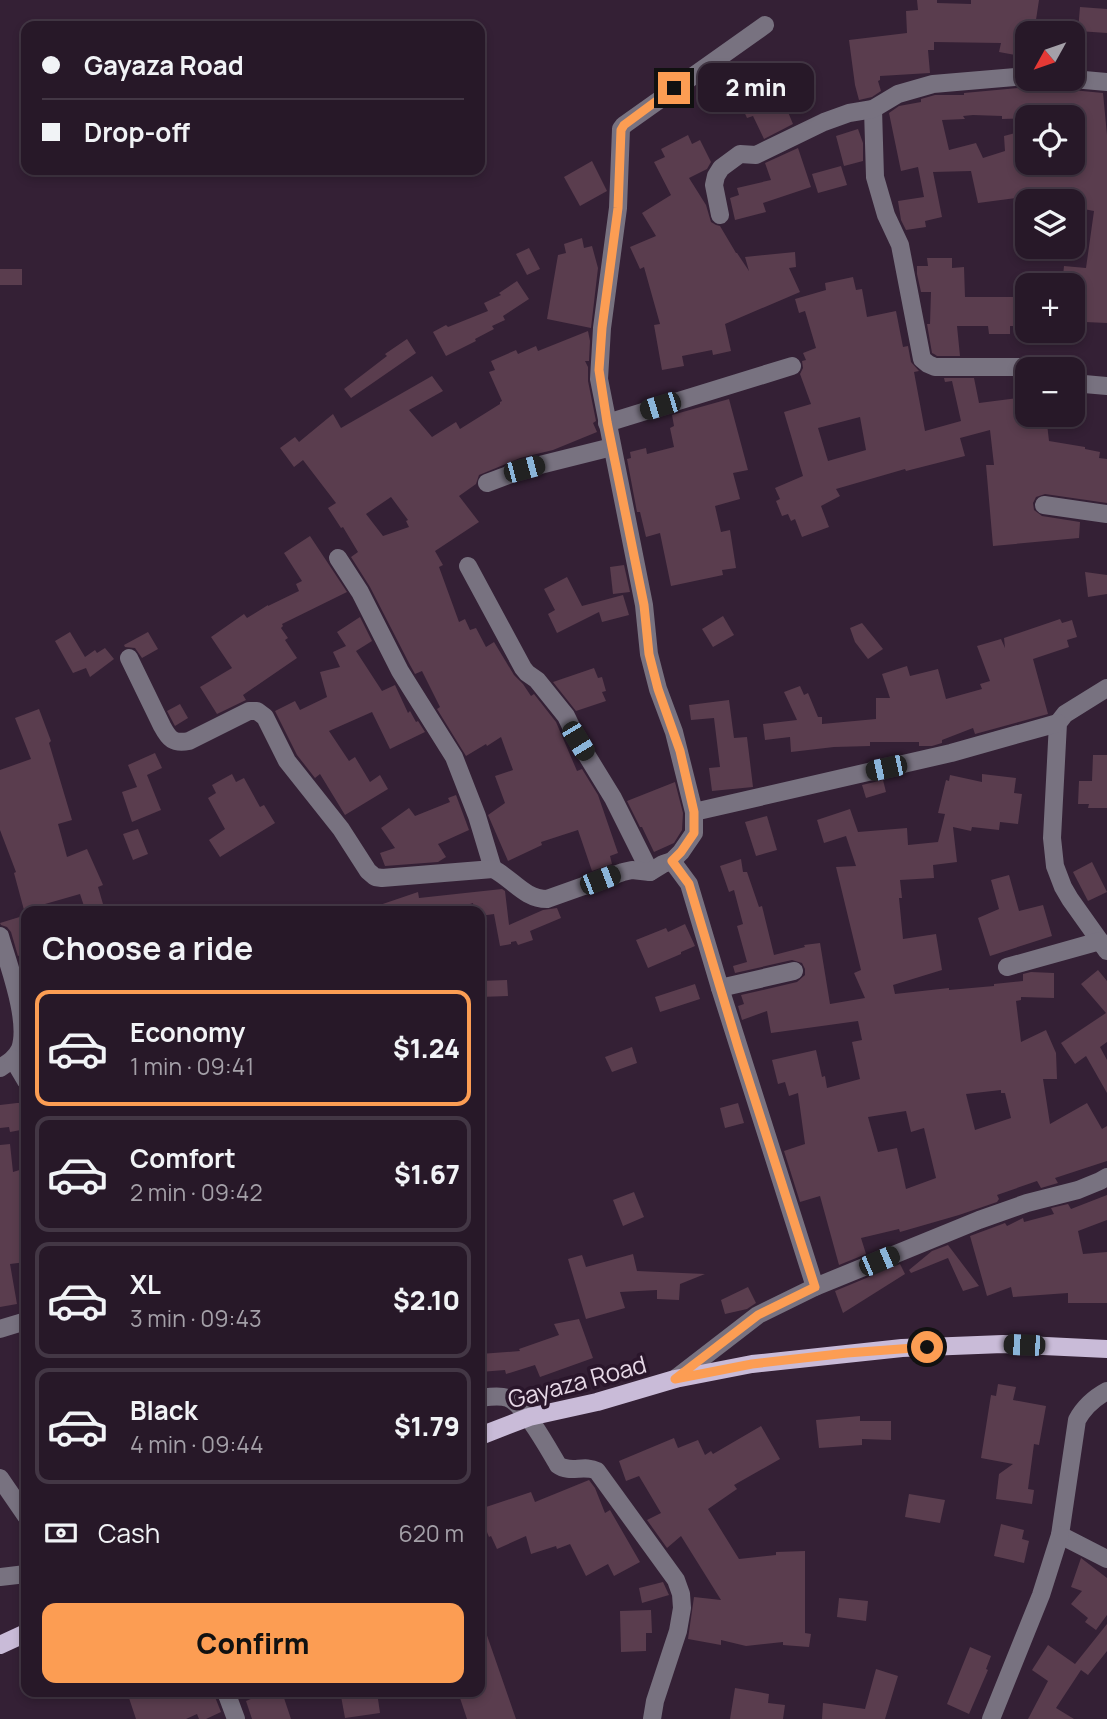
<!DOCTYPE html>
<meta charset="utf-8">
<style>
:root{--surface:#271828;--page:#2f2130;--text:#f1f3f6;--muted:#a4a0a8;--line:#433745;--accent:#fc9d53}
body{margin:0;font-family:Manrope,sans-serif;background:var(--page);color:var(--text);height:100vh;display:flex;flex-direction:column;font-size:26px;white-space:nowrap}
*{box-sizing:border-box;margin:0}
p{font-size:23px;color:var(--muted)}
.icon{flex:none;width:38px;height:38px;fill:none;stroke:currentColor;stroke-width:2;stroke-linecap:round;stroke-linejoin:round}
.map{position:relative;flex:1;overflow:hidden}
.sheet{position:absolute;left:21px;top:906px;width:464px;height:791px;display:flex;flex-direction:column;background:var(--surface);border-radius:14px;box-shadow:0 4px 10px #0003,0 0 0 2px var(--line)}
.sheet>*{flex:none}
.hud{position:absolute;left:21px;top:21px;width:464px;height:154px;border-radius:14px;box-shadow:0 4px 10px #0003,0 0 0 2px var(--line);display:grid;align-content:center;height:154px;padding:0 21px;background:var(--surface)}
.needle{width:46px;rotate:230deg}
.tools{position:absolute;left:1015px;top:21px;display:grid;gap:14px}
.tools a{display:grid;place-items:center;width:70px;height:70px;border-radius:14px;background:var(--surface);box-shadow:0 4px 10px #0003,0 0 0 2px var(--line);font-size:35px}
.end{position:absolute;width:32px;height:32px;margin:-16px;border:9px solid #fc9d53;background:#111;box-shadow:0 0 0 4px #111}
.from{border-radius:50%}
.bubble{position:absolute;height:49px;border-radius:14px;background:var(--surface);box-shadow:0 4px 10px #0003,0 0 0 2px var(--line);font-size:23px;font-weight:800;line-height:49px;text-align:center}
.car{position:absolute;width:21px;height:42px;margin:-21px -10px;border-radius:9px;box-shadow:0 0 5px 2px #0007;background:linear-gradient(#222 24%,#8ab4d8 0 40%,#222 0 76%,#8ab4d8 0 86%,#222 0)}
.hud b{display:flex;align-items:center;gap:24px;height:66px;font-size:26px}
.hud b+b{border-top:2px solid var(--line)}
.hud i{width:18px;height:18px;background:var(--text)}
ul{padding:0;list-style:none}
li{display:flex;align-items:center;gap:21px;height:116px;margin:0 14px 10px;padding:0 7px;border:4px solid var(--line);border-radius:14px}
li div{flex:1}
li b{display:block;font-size:26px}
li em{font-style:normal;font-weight:800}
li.active{border-color:var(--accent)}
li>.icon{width:63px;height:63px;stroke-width:1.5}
h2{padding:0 21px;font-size:32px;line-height:84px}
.pay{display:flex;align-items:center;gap:18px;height:77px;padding:0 21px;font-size:26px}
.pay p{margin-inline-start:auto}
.cta{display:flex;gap:14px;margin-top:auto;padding:14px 21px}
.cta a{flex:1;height:80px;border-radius:14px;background:var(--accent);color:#111;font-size:28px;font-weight:800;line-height:80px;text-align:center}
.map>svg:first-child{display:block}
</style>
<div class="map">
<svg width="1107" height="1719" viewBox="0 0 1107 1719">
<rect width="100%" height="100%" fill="#342035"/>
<g fill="#5a3d4e" fill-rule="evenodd">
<polygon points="917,0 937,0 937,3 971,4 971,0 1039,0 1034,33 1027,33 1027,57 999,52 1001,43 934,42 934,50 928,50 930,73 880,76 880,80 878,81 881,91 872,97 859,100 855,85 849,40 907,33 906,11 918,10"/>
<polygon points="1080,7 1107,9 1107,33 1078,31"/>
<polygon points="761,61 774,89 779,87 790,111 788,112 793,124 764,139 753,116 747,118 737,96 742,94 733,74"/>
<path d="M1035 84H1063L1067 89 1072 90 1103 93 1107 135V323L1085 322V314L1073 313V285H1062L1064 266 1086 268 1094 211 1073 207V201H1024V197L978 203 971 171 933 172 942 217 925 221 926 227 906 230 901 220 898 201 924 197 918 167 901 171 889 113 899 106 921 102V99L935 95H964V93L1028 87ZM973 115 1002 116V119L1073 117V172L1039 170 1038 163H1027V130L1004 136 1005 151 983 158 976 143 949 150 942 120 965 119 963 116Z"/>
<polygon points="858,129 863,143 863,161 844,166 836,136"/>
<polygon points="688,135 692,144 700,140 711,162 707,169 689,178 706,205 711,222 716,225 720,226 736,253 737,253 749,271 745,257 795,252 796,267 789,268 800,292 725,324 731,351 713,355 712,350 682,356 684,366 662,370 654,325 660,324 644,267 640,269 630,247 656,236 642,213 671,195 654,162 665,157 661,149"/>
<polygon points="798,148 811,187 763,203 766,212 735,220 730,198 739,195 737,188 771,180 765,163"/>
<polygon points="592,161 607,191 580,206 564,177"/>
<polygon points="841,166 847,185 818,193 812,174"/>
<polygon points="582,238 584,248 592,246 598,268 591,328 547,319 558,255 566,253 564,244"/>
<polygon points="529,248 540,269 527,275 516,254"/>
<polygon points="927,258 952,258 952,268 964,267 965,297 1027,297 1027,326 1010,326 1010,334 989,334 988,326 957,326 960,356 937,356 934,354 932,353 927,324 930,324 931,292 921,292 917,274 917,266 928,266"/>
<rect x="0" y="269" width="22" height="16"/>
<path d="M853 277 856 290 862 289 867 317 896 311 903 347 908 346 911 362 919 371 914 372 925 431 961 421 952 381 945 382 944 378H974L979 403 1026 397 1027 415H1046L1049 441 1085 447V449L1100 452 1099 458 1107 459V503L1045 494 1036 497 1033 503 1034 510 1042 516 1080 522 1079 538 993 546 986 465H994L990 430 960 438 965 456 906 471 905 469 836 489 840 496 821 506 829 527 802 537 795 519 791 521 788 514 782 516 776 501 780 499 775 488 803 476 784 412 811 404 800 374 803 368 802 361 806 360 803 353 816 348 805 311 799 313 795 299 826 290 825 283ZM860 417 866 450 828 461 818 428Z"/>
<polygon points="517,281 529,299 503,316 505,320 492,326 494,329 475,339 476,341 446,356 433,332 446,325 448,327 488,311 484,303 501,295 499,293"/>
<path d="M588 331 590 341 589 361H585L588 367V381L596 421 593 423 597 432 553 450 520 458 479 475 476 484 459 496 479 522 435 551 443 565 439 567 459 622 465 619 470 630 476 628 486 647 494 642 514 675 523 684 531 696 534 694 556 722 577 771 582 769 598 795 618 853 610 856 612 864 592 871 578 830 541 842 542 845 508 861 488 815 505 803 495 776 513 770 501 737 487 746 486 744 466 756 437 709 440 707 422 671 415 674 410 665 370 587 351 557 358 552 343 527 341 528 328 508 336 503 303 460 294 467 280 448 295 437 299 442 333 414 341 428 432 376 443 391 409 410 432 437 456 422 460 429 500 404V402L502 401 489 372 495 370 491 361 516 350 518 354 536 346 538 351ZM391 497 408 520 406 521 409 527 383 536 366 514Z"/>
<polygon points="407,339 416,353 351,398 344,389 387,356 385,354"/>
<polygon points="729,399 748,470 733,473 740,499 715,506 721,532 730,530 736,568 722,570 723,575 671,586 660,533 646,537 640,512 637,512 627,459 631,458 630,452 646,448 647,454 674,447 670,428 674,426 672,415"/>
<polygon points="310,536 347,592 282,624 283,626 281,628 288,638 285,640 297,658 243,695 246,700 217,714 200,687 232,668 211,637 244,614 247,618 268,605 268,606 299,591 296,584 302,581 284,553"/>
<polygon points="624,565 630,592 613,594 610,567"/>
<polygon points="1085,572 1107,575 1107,594 1088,597"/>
<polygon points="567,577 582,606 623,595 629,615 602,622 599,612 557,633 548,614 555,610 544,589"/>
<polygon points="723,616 734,635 713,647 702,629"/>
<polygon points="360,617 372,641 356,651 382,691 395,685 408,713 410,711 416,722 418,721 425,732 390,749 372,712 329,731 349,761 355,757 370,782 380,775 388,789 345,815 320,774 315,778 297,755 275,711 295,701 300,710 327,697 320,672 340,667 333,652 346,646 337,632"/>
<polygon points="1060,619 1062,623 1072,620 1077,637 1067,640 1069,647 1033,659 1048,714 975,734 973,728 942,740 942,743 932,746 919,746 919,742 870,742 870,746 834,747 791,752 790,737 765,740 763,724 797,720 784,692 800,686 804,695 808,693 818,717 822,717 822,724 876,719 876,698 890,698 882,674 907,666 910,676 938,669 946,699 982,689 980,684 990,681 977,646 1001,639 1005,648 1004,638"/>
<polygon points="862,623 883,649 868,659 855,642 850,628"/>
<polygon points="70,632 85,657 95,650 97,653 105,648 114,659 90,677 86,668 73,673 55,641"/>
<polygon points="148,632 158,649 142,658 135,648 125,647 124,645"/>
<polygon points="594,668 598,678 602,677 606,691 602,692 606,701 576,711 553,682"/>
<polygon points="729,700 734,738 747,737 753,787 712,791 709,768 720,767 714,718 691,720 689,705"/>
<polygon points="180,704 188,718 175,726 167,711"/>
<polygon points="39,709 51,741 49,743 72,820 58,824 67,857 87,849 103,885 98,887 103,904 85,909 80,894 24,910 14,873 16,872 0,830 0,770 31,759 15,718"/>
<polygon points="155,753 162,768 147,775 161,810 132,822 122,792 137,787 128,765"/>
<polygon points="1093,755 1107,755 1107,808 1088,808 1089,804 1078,804 1079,781 1092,781"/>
<polygon points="232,774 236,782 244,778 260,807 264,805 275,823 220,857 209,840 225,829 208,798 216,793 212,785"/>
<path d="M982 774 1016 778 1014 793 1022 794 1018 824 1000 822 999 830 972 827 971 831 953 827 957 862 933 865 934 878 900 880 902 898H899L903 939 936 934 942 970 893 985 895 994 949 988V990L994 986V984L1023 981V974L1031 972 1054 973V998L1021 997V1000L1016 1001 1021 1042 1046 1030 1056 1053 1057 1079H1043L1050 1124 1087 1103 1102 1129 1107 1126V1161L1055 1178 1058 1183 1041 1188 1037 1181 997 1195 999 1199 997 1202 959 1215 900 1232 899 1229 861 1238 866 1254 839 1265 820 1196 800 1202 784 1151 805 1144 798 1093 789 1096 785 1082 778 1084 772 1060 816 1050 822 1077 825 1076 827 1088 860 1079 852 1042 862 1040 858 1021 771 1033 767 1011 742 1020 738 1006 744 1004 741 995 797 982 805 975V969L802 963 792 960 735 973 733 966 747 962 737 926 743 924 734 890 729 892 720 866 741 859 743 872H747L759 907 762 906 774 955 805 947 804 945 820 943 830 1004 865 998 854 973 861 970 836 867 856 866 846 836 824 843 817 820 850 809 858 832 907 828 908 845 938 842 945 814 938 813 946 780 949 781 950 775 982 782ZM1001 1090V1093H1005L1011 1118 975 1130 966 1094ZM906 1111 911 1132 924 1128 936 1178 906 1189 897 1148 878 1152 868 1117Z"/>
<polygon points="883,780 886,792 866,798 862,785"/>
<polygon points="675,782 683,813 682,830 674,843 654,852 642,827 640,827 627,801"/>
<polygon points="456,795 469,830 438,844 446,857 438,862 385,866 380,853 395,848 381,828 409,808 415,816 450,802 448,798"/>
<polygon points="767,816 777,850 756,856 745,822"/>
<polygon points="138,829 148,854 133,860 123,834"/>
<polygon points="1092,862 1107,892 1088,901 1073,872"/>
<polygon points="1009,875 1019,911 1043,905 1052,936 990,956 978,918 999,909 991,880"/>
<polygon points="502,889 505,891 509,925 543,910 557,908 561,918 530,931 533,940 518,945 516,941 511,942 511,944 500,946 494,914 480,916 480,912 474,912 473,903 446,912 442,912 440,904 420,912 368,912 368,909 418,892 419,898"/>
<polygon points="26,915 26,953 18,956 11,932 7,927 1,925 0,923"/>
<polygon points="685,924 695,946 681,952 681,954 648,968 636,940 666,928 668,932"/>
<polygon points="1098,970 1107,981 1107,1042 1100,1047 1107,1060 1107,1093 1086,1056 1075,1064 1061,1043 1106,1013 1081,984"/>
<polygon points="507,980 508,996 480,997 480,981"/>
<polygon points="695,984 700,999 660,1012 655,997"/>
<polygon points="632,1047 637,1063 612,1072 605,1057"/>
<polygon points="17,1103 24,1103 26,1129 10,1132 9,1127 0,1128 0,1105"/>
<polygon points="738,1103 744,1123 725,1128 720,1108"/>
<polygon points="10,1144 13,1172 26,1168 26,1262 10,1264 17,1304 0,1307 0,1145"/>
<polygon points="634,1192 644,1217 623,1226 613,1200"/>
<polygon points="1107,1195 1107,1220 1078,1231 1083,1254 1107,1252 1107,1303 1068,1303 1068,1293 1013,1297 1011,1287 987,1296 970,1236 1005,1223 1007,1226 1023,1218 1024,1222 1054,1214 1051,1208 1068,1204 1071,1209"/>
<polygon points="948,1245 951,1249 979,1286 963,1291 948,1258 911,1273 909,1270 932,1251"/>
<polygon points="633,1254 637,1271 705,1274 680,1284 679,1300 657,1299 657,1290 620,1292 625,1308 586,1319 568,1259 582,1255 586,1267"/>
<polygon points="900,1264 905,1274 843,1313 835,1291"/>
<polygon points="748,1287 756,1303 747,1309 725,1314 721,1300"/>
<polygon points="579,1319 593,1358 540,1377 535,1365 506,1374 505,1370 480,1372 480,1354 520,1351 519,1349 559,1335 554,1324"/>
<polygon points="998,1384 1016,1387 1013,1400 1046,1406 1039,1445 1034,1444 1028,1489 1034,1490 1032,1504 996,1499 999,1474 1013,1464 981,1458 991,1395 996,1396"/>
<polygon points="860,1416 860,1421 891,1421 891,1440 862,1439 862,1445 819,1448 816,1420"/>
<polygon points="761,1426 780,1459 734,1485 737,1489 708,1509 739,1559 776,1555 776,1552 805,1551 805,1633 811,1634 809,1647 783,1645 783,1642 746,1646 721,1640 721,1645 688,1639 694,1597 721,1600 681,1536 667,1548 647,1520 661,1513 639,1476 626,1481 619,1461 674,1438 678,1448 698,1440 705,1455 711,1451 713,1454"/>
<polygon points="589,1480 595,1488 605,1513 610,1510 640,1562 614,1576 608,1564 586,1576 570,1544 557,1549 556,1546 531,1554 526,1536 497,1549 491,1536 489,1537 487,1532 480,1535 480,1509 531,1492 535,1502"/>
<polygon points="909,1494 945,1500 940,1523 905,1517"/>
<polygon points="1001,1524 1024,1530 1022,1539 1029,1541 1024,1563 994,1556"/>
<polygon points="1081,1558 1107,1578 1107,1615 1096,1630 1085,1622 1088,1618 1071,1604 1082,1591 1071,1587"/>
<polygon points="663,1582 669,1595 642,1603 639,1588"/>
<polygon points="839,1598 868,1601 866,1621 837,1617"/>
<polygon points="651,1610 652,1633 646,1633 646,1651 621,1652 620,1611"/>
<polygon points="480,1621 482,1621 516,1719 467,1719 458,1692 480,1692"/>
<polygon points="1107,1624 1107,1651 1088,1675 1081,1670 1056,1708 1074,1719 1028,1719 1048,1681 1032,1670 1048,1645 1075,1664"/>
<polygon points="970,1647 991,1656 986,1669 988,1670 969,1714 947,1704"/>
<polygon points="876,1669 898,1676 885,1719 822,1719 823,1703 865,1709"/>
<polygon points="735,1688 769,1694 768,1703 785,1705 783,1719 730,1719"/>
<polygon points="127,1692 213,1692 221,1712 206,1719 199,1719 197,1714 186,1719 136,1719"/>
<polygon points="252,1692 282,1692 291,1719 252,1719 246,1701 253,1698"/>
<polygon points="356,1692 377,1692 380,1713 345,1718 341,1696 356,1694"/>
</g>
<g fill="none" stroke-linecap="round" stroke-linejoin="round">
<g stroke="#787280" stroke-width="18">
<polyline points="1073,79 1107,82"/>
<polyline points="873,109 875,177 886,215 900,245 922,359 928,364 935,367 1037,367 1048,369"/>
<polyline points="720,215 714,185 716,176 721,168 740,154 756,155 824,122 849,113 873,109 898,94 933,84 1027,76"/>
<polyline points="1073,383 1107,386"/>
<polyline points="607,423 792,366"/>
<polyline points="487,483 524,469 612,447"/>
<polyline points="1044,505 1107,514"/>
<polyline points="338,558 360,592 400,671 454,757 477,816 493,869"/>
<polyline points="468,566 523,668 527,673 537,680 566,716 578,741 613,798 650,872"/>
<path d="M129 658 162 726C169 739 173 744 189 741L249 711H257L265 717 287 761 341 829 368 871 375 877 382 878 493 869C512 878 524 899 547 899L623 872 632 870 650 872 663 864 672 861 681 852 694 833V812L674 732 658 689 649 654 644 605 599 379 602 328 618 208 621 129 624 125 765 25"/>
<polyline points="1107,688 1065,714 1058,723 1052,838 1055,866 1063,887 1070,899 1107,951"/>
<polyline points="694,812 951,753 1058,723"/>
<polyline points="672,861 689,884 720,988 794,971"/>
<path d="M0 936C8 964 30 1021 20 1049 16 1058 8 1063 0 1068"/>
<polyline points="1007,967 1100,941"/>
<polyline points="720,988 815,1287"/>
<polyline points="13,1059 26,1081"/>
<polyline points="0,1329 26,1321"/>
<polyline points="675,1379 758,1315 815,1287 979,1220 1027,1203 1078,1190 1100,1181 1107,1177"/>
<path d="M1107 1391C1094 1398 1084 1407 1077 1420L1060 1535 1107 1559"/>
<path d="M480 1398C488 1397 499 1395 508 1398 524 1404 549 1450 558 1465 570 1474 584 1464 597 1471L676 1580 681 1594 682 1608 678 1631 655 1701 652 1719"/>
<polyline points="0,1478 26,1516"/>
<polyline points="0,1577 26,1574"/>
<polyline points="226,1692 236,1719"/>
<polyline points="991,1719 1041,1595 1060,1535"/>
</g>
<g stroke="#c9bbd8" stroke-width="18">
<polyline points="480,1436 529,1417 597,1402 675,1379 752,1364 902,1348 1003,1344 1107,1349"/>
<polyline points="0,1645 26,1633"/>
</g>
</g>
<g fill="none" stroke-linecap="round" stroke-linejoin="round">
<polyline stroke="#fc9d53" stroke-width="9" points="674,88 624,125 621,130 618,208 602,328 599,370 607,422 644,605 649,654 658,689 680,751 694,812 694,833 681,852 672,861 689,884 738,1047 815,1287 758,1315 675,1379 752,1364 847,1353 927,1347"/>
</g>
<g text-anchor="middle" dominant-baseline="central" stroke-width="7" stroke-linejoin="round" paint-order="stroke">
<g font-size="24" fill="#e7d9e7" stroke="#2a162b">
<text transform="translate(577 1381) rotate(-15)">Gayaza Road</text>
</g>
</g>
</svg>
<div class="tools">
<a><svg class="needle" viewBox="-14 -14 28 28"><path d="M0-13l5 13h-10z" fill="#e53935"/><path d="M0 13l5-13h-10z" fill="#a4a0a8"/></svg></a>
<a><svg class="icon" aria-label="locate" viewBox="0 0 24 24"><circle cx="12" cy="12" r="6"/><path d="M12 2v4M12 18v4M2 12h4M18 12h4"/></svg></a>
<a><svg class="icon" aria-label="layers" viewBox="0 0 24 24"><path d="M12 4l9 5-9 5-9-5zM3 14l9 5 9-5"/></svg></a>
<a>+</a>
<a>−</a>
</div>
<i class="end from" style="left:927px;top:1347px"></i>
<i class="end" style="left:674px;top:88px"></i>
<div class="bubble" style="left:698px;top:63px;width:116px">2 min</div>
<i class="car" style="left:660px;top:406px;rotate:253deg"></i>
<i class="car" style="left:524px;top:469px;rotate:75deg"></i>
<i class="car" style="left:578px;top:741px;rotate:149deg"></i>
<i class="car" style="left:886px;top:768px;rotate:258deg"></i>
<i class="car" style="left:600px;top:880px;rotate:69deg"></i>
<i class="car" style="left:879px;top:1261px;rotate:67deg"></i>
<i class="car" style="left:1024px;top:1345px;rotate:272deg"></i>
<div class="hud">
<b><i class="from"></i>Gayaza Road</b>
<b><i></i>Drop-off</b>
</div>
<section class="sheet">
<h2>Choose a ride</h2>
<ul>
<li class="active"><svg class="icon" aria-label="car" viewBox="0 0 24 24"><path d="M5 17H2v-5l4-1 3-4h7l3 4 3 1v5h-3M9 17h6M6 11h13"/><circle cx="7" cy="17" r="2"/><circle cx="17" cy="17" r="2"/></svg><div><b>Economy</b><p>1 min · 09:41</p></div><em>$1.24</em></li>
<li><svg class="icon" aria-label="car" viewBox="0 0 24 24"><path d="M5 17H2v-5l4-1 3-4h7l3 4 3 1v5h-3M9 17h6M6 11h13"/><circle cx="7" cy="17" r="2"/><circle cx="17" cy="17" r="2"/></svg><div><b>Comfort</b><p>2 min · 09:42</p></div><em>$1.67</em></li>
<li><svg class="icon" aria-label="car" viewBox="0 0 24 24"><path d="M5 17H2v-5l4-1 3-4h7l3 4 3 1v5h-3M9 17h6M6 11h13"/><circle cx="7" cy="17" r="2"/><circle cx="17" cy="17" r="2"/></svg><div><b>XL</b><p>3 min · 09:43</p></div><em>$2.10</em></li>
<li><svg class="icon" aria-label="car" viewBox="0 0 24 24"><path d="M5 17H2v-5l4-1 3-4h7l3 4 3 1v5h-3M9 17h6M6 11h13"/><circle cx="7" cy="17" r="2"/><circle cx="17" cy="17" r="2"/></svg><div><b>Black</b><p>4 min · 09:44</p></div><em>$1.79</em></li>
</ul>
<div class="pay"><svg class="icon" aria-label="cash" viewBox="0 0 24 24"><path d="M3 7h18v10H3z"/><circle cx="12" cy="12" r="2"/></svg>Cash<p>620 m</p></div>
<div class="cta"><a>Confirm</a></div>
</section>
</div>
